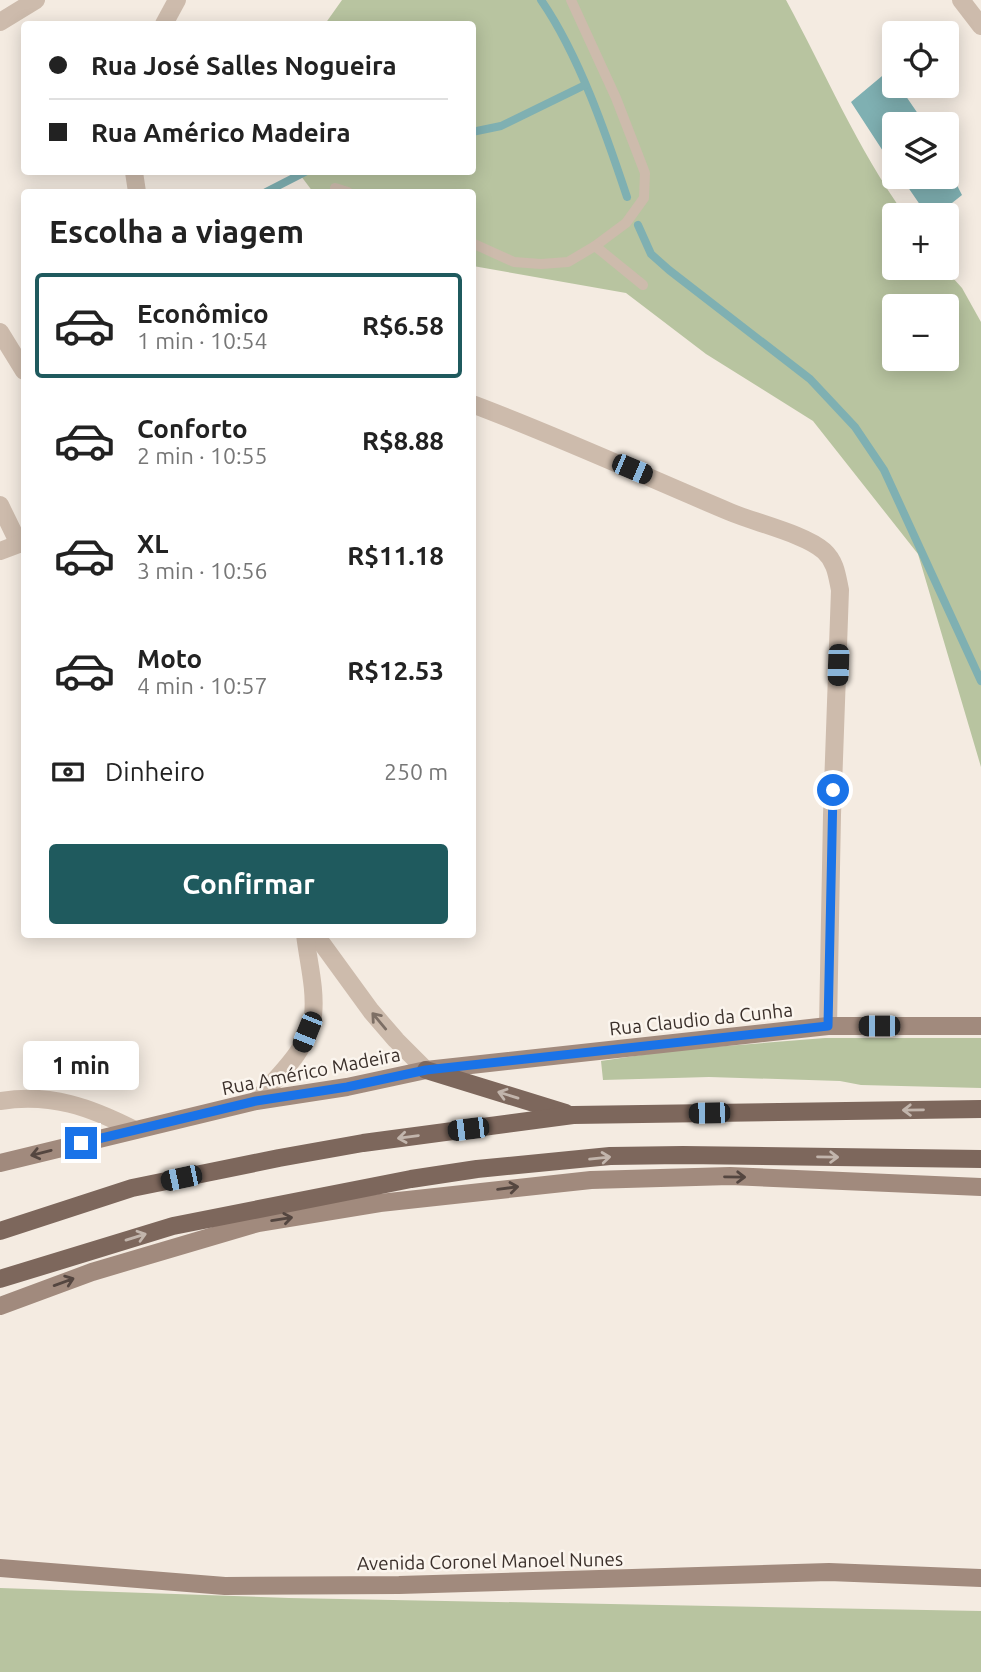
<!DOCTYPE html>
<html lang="pt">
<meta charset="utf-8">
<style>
:root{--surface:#fff;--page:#f6f6f6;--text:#222;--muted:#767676;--line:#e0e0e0;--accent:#1f5a5e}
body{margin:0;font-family:Ubuntu,sans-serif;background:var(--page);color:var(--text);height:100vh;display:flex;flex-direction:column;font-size:26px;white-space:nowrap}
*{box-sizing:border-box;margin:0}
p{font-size:23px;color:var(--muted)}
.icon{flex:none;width:38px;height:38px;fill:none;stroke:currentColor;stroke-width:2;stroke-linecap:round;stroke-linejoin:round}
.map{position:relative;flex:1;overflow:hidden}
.sheet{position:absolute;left:21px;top:189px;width:455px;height:749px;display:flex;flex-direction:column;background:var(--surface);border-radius:7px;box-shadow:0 4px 18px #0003}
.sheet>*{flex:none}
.guide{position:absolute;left:21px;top:21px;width:455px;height:154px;border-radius:7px;box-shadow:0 4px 18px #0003;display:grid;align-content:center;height:154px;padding:0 28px;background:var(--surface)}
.buttons{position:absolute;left:882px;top:21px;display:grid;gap:14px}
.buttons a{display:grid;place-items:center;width:77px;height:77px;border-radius:7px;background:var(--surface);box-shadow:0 4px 18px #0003;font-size:35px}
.end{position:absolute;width:32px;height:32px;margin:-16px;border:9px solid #1a73e8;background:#fff;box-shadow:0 0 0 4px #fff}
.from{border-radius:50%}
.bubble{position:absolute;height:49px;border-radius:7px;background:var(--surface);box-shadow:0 4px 18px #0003;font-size:23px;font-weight:600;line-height:49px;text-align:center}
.car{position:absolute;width:21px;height:42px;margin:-21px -10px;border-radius:9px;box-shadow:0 0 5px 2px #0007;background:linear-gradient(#222 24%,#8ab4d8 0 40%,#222 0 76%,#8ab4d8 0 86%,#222 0)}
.guide b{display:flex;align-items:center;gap:24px;height:66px;font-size:26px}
.guide b+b{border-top:2px solid var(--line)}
.guide i{width:18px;height:18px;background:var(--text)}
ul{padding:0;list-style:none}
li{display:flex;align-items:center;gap:21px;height:105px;margin:0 14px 10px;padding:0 14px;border:4px solid transparent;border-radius:7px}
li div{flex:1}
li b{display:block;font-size:26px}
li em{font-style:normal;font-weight:600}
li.on{border-color:var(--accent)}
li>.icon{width:63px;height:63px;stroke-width:1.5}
h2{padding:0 28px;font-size:32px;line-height:84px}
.pay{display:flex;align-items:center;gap:18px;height:77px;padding:0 28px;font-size:26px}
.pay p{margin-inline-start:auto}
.cta{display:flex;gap:14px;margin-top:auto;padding:14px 28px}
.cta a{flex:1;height:80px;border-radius:7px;background:var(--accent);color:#fff;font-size:28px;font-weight:600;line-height:80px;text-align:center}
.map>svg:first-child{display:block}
</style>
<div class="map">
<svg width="981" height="1672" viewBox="0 0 981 1672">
<rect width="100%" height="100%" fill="#f4ebe1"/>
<g fill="#b8c4a0" fill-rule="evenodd">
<path d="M342 0H786C825 72 857 148 905 215H894V268H944L962 288 981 322V767L918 554 813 421 706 354 626 293 473 266 472 192H313L298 172H472V24H325ZM894 306H947V359H894Z"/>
<polygon points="825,1038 981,1038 981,1088 861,1085 840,1081 709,1077 603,1080 601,1061 675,1050"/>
<polygon points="0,1588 289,1598 981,1611 981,1672 0,1672"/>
</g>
<g fill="#7fb0b2">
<polygon points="888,71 894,80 894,86 899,86 925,124 894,124 894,168 851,102"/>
<polygon points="947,166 962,195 937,215 927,215 901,177 947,177"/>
</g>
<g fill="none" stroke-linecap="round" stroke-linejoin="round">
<g stroke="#7fb0b2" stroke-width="8">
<path d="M541 0C579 55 606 134 627 197"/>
<polyline points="472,132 501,126 585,85"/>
<polyline points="266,192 305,172"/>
<polyline points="638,225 651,254 669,270 810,379 855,427 884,470 981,681"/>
</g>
<g stroke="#cdbbac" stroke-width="10">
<polyline points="571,0 616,98 645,173 644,198 626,223 595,246"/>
<polyline points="335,188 348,192"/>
<polyline points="472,243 514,262 541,264 568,262 595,246 643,285"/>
</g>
<g stroke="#cdbbac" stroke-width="18">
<polyline points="961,0 981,26"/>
<polyline points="0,22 36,0"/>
<polyline points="164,24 177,0"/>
<polyline points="134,172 137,192"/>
<polyline points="0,332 24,371"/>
<path d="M472 404C560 437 644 476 730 512 756 523 805 534 824 551 836 562 837 576 840 590L832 815 828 1026"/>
<polyline points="0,505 19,544"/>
<polyline points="0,551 24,542"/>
<polyline points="315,934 371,1011 396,1040 426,1070"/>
<path d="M0 1101C51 1093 90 1107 135 1130"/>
<path d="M256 1101C277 1077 309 1049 313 1016 316 989 308 961 305 934"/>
</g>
<g stroke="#a18a7d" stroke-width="18">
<polyline points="0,1163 256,1101 347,1087 426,1070 828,1026 981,1026"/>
<polyline points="0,1306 92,1272 258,1223 380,1203 591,1180 730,1176 981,1187"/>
<polyline points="0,1568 225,1586 399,1585 829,1572 981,1578"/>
</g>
<g stroke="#7d675c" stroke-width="18">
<polyline points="426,1070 566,1113"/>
<polyline points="0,1231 132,1188 279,1158 363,1143 573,1115 981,1109"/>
<polyline points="0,1279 173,1226 411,1179 477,1169 610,1156 683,1155 981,1159"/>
</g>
</g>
<defs><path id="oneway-shaft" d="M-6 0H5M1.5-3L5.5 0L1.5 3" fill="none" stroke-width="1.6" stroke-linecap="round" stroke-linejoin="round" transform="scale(1.75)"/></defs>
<use stroke="#7d6f65" href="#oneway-shaft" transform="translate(379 1021) rotate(-130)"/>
<g stroke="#c2b5ac">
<use href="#oneway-shaft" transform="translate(508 1095) rotate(-163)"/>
<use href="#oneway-shaft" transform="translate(913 1110) rotate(179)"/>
<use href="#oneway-shaft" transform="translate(408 1137) rotate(172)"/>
<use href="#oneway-shaft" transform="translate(828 1157) rotate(1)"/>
<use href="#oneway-shaft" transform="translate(600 1158) rotate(-6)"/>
<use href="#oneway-shaft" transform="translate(136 1237) rotate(-17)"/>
</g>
<g stroke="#544640">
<use href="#oneway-shaft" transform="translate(41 1153) rotate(166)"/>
<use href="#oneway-shaft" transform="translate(735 1177) rotate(1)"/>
<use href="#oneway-shaft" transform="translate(508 1188) rotate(-7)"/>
<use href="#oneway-shaft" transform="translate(282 1219) rotate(-9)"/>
<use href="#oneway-shaft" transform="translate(64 1282) rotate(-20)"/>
</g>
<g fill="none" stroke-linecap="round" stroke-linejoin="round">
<polyline stroke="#1a73e8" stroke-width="9" points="81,1143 256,1101 347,1087 426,1070 828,1026 833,790"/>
</g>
<g text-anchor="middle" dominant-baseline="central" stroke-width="5" stroke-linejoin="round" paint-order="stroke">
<g font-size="19" fill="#3b302b" stroke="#fbf5ee">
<text transform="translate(701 1019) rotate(-6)">Rua Claudio da Cunha</text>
<text transform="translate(311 1071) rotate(-11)">Rua Américo Madeira</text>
<text transform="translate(490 1561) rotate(-1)">Avenida Coronel Manoel Nunes</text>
</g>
</g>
</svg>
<div class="buttons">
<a><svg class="icon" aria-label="locate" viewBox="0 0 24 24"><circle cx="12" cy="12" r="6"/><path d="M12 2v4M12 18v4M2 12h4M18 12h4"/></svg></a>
<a><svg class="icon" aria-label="layers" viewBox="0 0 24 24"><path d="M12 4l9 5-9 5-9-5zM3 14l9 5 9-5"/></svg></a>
<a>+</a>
<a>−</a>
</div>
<i class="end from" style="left:833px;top:790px"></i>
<i class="end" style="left:81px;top:1143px"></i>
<div class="bubble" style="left:23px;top:1041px;width:116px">1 min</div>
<i class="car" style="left:632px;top:469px;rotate:113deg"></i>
<i class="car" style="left:838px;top:665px;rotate:182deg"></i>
<i class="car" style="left:879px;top:1026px;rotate:270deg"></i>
<i class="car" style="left:307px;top:1032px;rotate:202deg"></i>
<i class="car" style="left:709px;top:1113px;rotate:269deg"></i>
<i class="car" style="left:468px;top:1129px;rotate:263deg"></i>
<i class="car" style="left:181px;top:1178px;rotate:258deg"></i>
<div class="guide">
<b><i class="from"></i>Rua José Salles Nogueira</b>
<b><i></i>Rua Américo Madeira</b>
</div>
<section class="sheet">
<h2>Escolha a viagem</h2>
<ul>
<li class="on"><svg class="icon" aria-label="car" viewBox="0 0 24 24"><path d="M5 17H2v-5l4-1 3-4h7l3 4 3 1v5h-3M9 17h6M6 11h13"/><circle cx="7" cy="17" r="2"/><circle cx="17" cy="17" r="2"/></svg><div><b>Econômico</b><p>1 min · 10:54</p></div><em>R$6.58</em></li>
<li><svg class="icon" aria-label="car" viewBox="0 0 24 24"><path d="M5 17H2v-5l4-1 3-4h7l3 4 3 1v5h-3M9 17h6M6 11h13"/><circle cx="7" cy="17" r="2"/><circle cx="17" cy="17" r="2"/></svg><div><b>Conforto</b><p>2 min · 10:55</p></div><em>R$8.88</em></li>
<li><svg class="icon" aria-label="car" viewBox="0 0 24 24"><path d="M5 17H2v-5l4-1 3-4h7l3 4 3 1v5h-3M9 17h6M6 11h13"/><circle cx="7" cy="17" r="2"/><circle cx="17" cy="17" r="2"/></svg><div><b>XL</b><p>3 min · 10:56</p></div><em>R$11.18</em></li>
<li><svg class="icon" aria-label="car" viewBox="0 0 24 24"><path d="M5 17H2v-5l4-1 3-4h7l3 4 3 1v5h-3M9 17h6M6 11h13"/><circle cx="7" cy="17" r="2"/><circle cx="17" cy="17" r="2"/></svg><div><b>Moto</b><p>4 min · 10:57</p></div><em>R$12.53</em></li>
</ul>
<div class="pay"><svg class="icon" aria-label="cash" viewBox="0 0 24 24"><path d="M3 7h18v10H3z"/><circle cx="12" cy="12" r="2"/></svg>Dinheiro<p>250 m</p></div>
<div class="cta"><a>Confirmar</a></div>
</section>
</div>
